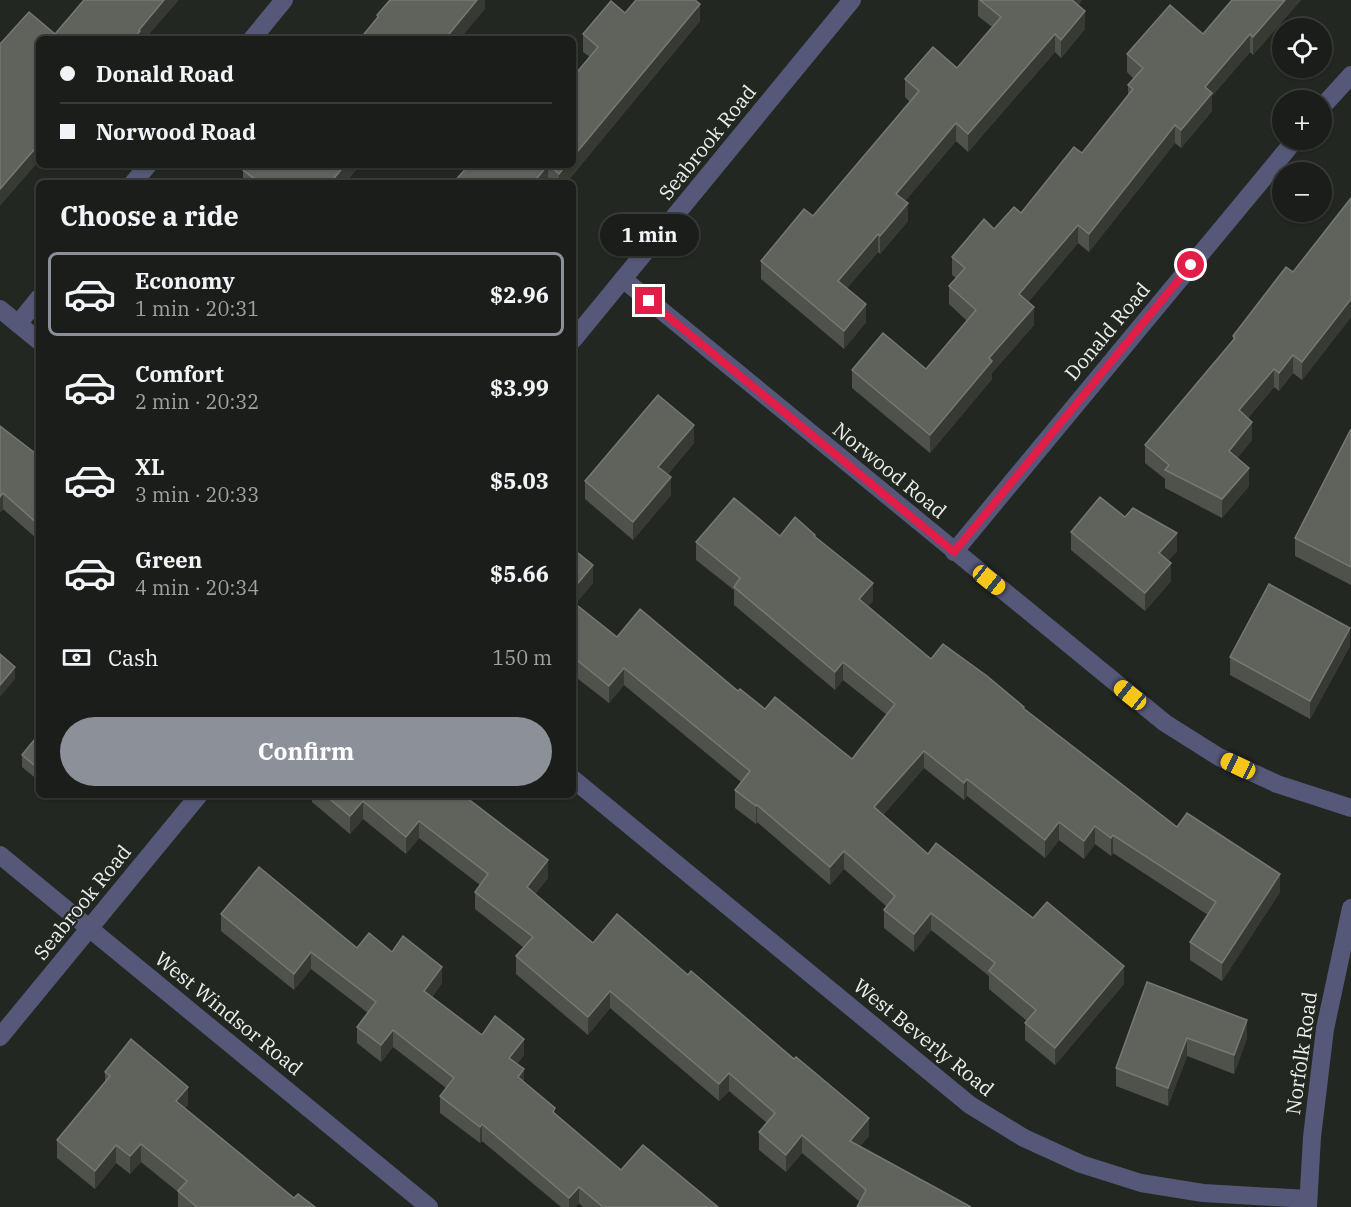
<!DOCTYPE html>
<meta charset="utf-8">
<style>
:root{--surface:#1a1d19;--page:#272a26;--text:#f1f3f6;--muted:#9fa2a2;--line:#383b38;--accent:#8c9099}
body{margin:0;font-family:"IBM Plex Serif",serif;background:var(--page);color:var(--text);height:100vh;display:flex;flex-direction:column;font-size:22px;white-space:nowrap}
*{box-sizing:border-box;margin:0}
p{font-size:20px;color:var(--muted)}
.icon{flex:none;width:33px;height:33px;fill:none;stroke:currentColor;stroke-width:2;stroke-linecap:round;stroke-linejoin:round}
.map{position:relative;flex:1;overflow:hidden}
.sheet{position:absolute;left:36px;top:180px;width:540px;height:618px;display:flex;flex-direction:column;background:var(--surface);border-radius:9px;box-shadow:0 2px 4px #0004,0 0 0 2px var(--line)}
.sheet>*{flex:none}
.banner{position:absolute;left:36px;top:36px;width:540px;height:132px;border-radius:9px;box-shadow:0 2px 4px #0004,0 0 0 2px var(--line);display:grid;align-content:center;height:132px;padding:0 24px;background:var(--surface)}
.controls{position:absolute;left:1272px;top:18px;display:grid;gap:12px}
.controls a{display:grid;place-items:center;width:60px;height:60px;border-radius:50%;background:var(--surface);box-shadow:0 2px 4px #0004,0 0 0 2px var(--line);font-size:30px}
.end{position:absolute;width:27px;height:27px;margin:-14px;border:8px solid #e11d48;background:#fff;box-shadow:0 0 0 3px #fff}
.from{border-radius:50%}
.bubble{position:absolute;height:42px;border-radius:21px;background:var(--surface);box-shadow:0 2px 4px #0004,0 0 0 2px var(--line);font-size:20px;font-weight:800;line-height:42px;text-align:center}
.car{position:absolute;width:18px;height:36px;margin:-18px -9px;border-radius:8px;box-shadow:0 0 4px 2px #0007;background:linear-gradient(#f5c518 24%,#345 0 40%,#f5c518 0 76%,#345 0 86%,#f5c518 0)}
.banner b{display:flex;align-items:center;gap:21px;height:57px;font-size:22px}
.banner b+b{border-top:2px solid var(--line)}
.banner i{width:15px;height:15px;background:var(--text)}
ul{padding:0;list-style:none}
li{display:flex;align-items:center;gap:18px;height:84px;margin:0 12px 9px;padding:0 12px;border:3px solid transparent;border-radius:9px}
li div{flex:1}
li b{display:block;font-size:22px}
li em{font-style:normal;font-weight:800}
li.active{border-color:var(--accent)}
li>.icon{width:54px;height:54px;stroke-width:1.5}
h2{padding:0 24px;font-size:27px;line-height:72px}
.pay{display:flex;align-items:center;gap:15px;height:66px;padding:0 24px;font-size:22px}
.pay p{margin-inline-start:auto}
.action{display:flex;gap:12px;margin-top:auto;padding:12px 24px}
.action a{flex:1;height:69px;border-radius:36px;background:var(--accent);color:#fff;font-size:24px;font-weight:800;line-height:69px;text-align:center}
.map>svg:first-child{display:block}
</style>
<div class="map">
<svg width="1351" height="1207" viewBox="0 0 1351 1207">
<rect width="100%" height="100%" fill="#232721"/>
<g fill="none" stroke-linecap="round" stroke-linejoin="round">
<g stroke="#555878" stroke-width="18">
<polyline points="252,39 284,0"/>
<polyline points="1322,107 1351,75"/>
<polyline points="133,183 148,165"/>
<polyline points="623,279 1165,723 1219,757 1277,784 1351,808"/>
<polyline points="0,309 39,341"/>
<polyline points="18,324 39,298"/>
<polyline points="573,340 852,0"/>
<polyline points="954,552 1295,140"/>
<polyline points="573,779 970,1105 1024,1138 1081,1164 1141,1183 1203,1193 1308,1199"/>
<polyline points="0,855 429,1207"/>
<polyline points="0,1037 199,795"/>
<polyline points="1308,1207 1312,1137 1325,1029 1351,908"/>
</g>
</g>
<g fill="#4e524b">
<polygon points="978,0 1082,0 1078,5 1085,29 1061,58 1055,52 968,152 956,141 905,201 908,221 880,254 878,252 847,288 866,322 844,349 761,279 761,261 813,216 910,102 905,97 905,79 957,68 992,27 978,16"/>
<polygon points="1232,0 1301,0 1253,55 1250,52 1212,96 1212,111 1181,148 1175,143 1089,252 1078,243 1028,302 1034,325 992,373 992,379 930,453 852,388 852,370 926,369 967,321 949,304 949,286 956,278 952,275 952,257 994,229 1021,213 1082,153 1128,95 1128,85 1134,79 1127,72 1127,54 1203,34"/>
<polygon points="698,2 700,21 566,183 550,183 548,182 547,183 453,183 469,165 573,165 590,57 583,52 583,34 625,13"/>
<polygon points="247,165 360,165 345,183 243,183 243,170"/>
<polygon points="1351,198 1351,317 1302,380 1293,373 1279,391 1274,387 1248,418 1252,440 1237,458 1249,486 1222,518 1165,488 1165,479 1145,463 1145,445 1233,342 1233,336 1293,272"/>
<polygon points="0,426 39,456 39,557 35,554 36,538 3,509 0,512"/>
<polygon points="1351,429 1351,585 1295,556 1295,538"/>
<polygon points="694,443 667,475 671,495 633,540 585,499 585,481"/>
<polygon points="1125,517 1177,551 1168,561 1171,581 1145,611 1071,550 1071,532"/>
<polygon points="780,536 815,537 873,601 868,606 931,659 1024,709 1177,827 1280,892 1222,981 1190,960 1190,942 1208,915 1113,853 1111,856 1095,844 1084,859 1059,840 1045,858 967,796 964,800 924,768 883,815 928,854 1033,918 1124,984 1055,1065 1025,1040 1025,1023 1027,1021 989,989 989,976 931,930 914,952 884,928 884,910 886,906 844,869 830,885 757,822 756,824 735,808 735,790 741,782 624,685 609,703 573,675 573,549 593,583 575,604 617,637 738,691 765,709 852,759 887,715 843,680 835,690 734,605 734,590 696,560 696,542"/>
<polygon points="1350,646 1310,719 1230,675 1230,657"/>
<polygon points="39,734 39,781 22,767 22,755"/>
<polygon points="312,795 463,795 548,878 535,894 593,943 869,1136 860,1146 971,1207 860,1202 802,1153 786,1172 759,1150 759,1132 767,1123 729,1091 719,1101 610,1008 588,1035 516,974 516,956 524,948 475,909 475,892 480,885 419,838 406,854 363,819 350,834 312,802"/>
<polygon points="221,914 357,948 392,952 442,983 432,997 482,1035 524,1055 517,1064 524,1083 555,1114 621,1170 718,1207 583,1207 579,1203 575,1207 561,1207 482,1141 480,1143 440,1113 440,1096 446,1088 393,1047 381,1062 357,1043 357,1027 368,1013 311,969 294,990 221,931"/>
<polygon points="1147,982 1247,1038 1234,1074 1187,1056 1168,1106 1116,1086 1116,1068"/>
<polygon points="105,1072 188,1105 185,1108 294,1198 315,1207 178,1207 178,1192 141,1162 130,1174 116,1163 95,1189 57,1158 57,1140 105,1083"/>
</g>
<g fill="#363a33">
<polygon points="164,0 179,0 145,39 133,39 139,30"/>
<polygon points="477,0 485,0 485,9 460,39 445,39"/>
<polygon points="1069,0 1082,0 1069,15"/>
<polygon points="1285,0 1301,0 1253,55 1253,37"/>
<polygon points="700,4 700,21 566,183 559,183 559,174 566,165 573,165 573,157"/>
<polygon points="1085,11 1085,29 1061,58 1061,40"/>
<polygon points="1055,34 1055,52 968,152 968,134"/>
<polygon points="1250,34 1250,52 1212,96 1212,111 1181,148 1181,130 1205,87"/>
<polygon points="956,123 956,141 896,212 896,194"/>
<polygon points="1175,125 1175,143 1089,252 1089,234"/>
<polygon points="39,144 39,161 0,206 0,189"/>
<polygon points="345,165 360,165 345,183 330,183"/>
<polygon points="548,165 548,182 547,183 533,183"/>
<polygon points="908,203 908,221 880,254 880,236"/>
<polygon points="1078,225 1078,243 1019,312 1019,294"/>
<polygon points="878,234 878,252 838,299 838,281"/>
<polygon points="1351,299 1351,317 1302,380 1302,362"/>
<polygon points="866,304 866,322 844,349 844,331"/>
<polygon points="1034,307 1034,325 992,373 992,379 930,453 930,435 989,358"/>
<polygon points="1293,355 1293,373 1279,391 1279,373"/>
<polygon points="1274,369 1274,387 1239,428 1239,410"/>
<polygon points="1252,422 1252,440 1229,469 1229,451"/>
<polygon points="694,425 694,443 658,485 658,467"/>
<polygon points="1249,468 1249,486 1222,518 1222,499"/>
<polygon points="671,477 671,495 633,540 633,522"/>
<polygon points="3,493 3,509 0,512 0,497"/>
<polygon points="1177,533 1177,551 1159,572 1159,553"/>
<polygon points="1171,563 1171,581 1145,611 1145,593"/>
<polygon points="593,565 593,583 573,607 573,589"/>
<polygon points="873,583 873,601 859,617 859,599"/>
<polygon points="1350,628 1350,646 1310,719 1310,701"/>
<polygon points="843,662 843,680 835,690 835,672"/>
<polygon points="15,667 15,679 0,697 0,685"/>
<polygon points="624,668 624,685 609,703 609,686"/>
<polygon points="924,751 924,768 874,825 874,807"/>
<polygon points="967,779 967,796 964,800 964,783"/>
<polygon points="363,801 363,819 350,834 350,816"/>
<polygon points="757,805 757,822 756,824 756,806"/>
<polygon points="419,821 419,838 406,854 406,837"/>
<polygon points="1059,822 1059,840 1045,858 1045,840"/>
<polygon points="1095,826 1095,844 1084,859 1084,841"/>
<polygon points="1113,835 1113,853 1111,856 1111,838"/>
<polygon points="844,851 844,869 830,885 830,867"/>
<polygon points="548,860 548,878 527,905 527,887"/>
<polygon points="1280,874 1280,892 1222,981 1222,963"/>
<polygon points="931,913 931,930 914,952 914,934"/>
<polygon points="311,952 311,969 294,990 294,974"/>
<polygon points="1124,966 1124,984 1055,1065 1055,1048"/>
<polygon points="442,967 442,983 424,1007 424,991"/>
<polygon points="610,991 610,1008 588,1035 588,1017"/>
<polygon points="1247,1020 1247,1038 1234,1074 1234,1055"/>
<polygon points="393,1030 393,1047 381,1062 381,1045"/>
<polygon points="1187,1038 1187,1056 1168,1106 1168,1088"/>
<polygon points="524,1039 524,1055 509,1074 509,1058"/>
<polygon points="524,1069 524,1086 518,1077"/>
<polygon points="729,1073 729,1091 719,1101 719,1084"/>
<polygon points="188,1087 188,1105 176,1119 176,1101"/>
<polygon points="869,1118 869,1136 850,1158 850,1141"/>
<polygon points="482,1124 482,1141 480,1143 480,1127"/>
<polygon points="802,1135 802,1153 786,1172 786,1155"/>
<polygon points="141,1144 141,1162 130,1174 130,1156"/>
<polygon points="116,1145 116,1163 95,1189 95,1171"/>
<polygon points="579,1187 579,1203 575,1207 569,1207 569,1198"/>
</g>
<g fill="#5f635c" stroke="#757973" stroke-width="1.5">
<polygon points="84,0 164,0 139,30 140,31 133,39 39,39 39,144 0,189 0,44 29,12 55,34"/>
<polygon points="390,0 477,0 445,39 360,39 378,17 377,15"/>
<polygon points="636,0 695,0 700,4 573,157 573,77 598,47 583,34 611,1 625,13"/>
<polygon points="980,0 1072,0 1085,11 1061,40 1055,34 968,134 956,123 896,194 908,203 880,236 878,234 838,281 866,304 844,331 761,261 804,209 813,216 919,91 905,79 933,47 957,68 1001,17"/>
<polygon points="1232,0 1285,0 1253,37 1250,34 1205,87 1212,93 1181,130 1175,125 1089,234 1078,225 1019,294 1034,307 989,358 992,361 930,435 852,370 883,333 926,369 976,310 949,286 965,268 952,257 984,219 994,229 1014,207 1021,213 1074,147 1082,153 1133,89 1128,85 1143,68 1127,54 1170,5 1203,34"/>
<polygon points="247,165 345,165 330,183 260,183 243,170"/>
<polygon points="469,165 548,165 533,183 453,183"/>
<polygon points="549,165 566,165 559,174"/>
<polygon points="1351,198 1351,299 1302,362 1293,355 1279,373 1274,369 1239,410 1252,422 1229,451 1249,468 1222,499 1165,470 1169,465 1145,445 1235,338 1233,336 1286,267 1293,272"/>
<polygon points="658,395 694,425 658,467 671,477 633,522 585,481"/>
<polygon points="0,426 39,456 39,525 3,493 0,497"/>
<polygon points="1351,429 1351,567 1295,538"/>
<polygon points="1100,497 1125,517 1133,508 1177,533 1159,553 1171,563 1145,593 1071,532"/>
<polygon points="734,498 780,536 795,517 815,535 814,536 873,583 859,599 931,659 943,644 987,676 1024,707 1023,708 1177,827 1187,813 1280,874 1222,963 1190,942 1216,902 1113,835 1111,838 1095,826 1084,841 1059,822 1045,840 967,779 964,783 924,751 874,807 928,854 936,843 1033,918 1047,902 1124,966 1055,1048 1025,1023 1036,1010 989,971 995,963 931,913 914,934 884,910 895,896 844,851 830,867 757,805 756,806 735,790 750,771 624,668 609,686 573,657 573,602 617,637 640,609 738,691 740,689 765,709 775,697 852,759 895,704 843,662 835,672 734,587 740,578 696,542"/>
<polygon points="39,534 39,542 35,538"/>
<polygon points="573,549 593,565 573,589"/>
<polygon points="1269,584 1350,628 1310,701 1230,657"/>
<polygon points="0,654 15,667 0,685"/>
<polygon points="39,734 39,769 22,755"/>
<polygon points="325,795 463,795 548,860 527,887 593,943 617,914 688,975 691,971 794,1059 796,1057 869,1118 850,1141 971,1207 857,1207 866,1190 802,1135 786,1155 759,1132 775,1113 729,1073 719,1084 610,991 588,1017 516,956 533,937 475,892 488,874 419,821 406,837 363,801 350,816"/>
<polygon points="259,867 357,948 369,933 392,952 403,936 442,967 424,991 482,1035 495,1016 524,1039 509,1058 524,1069 518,1077 555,1108 553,1112 621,1170 643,1145 718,1207 603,1207 579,1187 569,1198 482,1124 480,1127 440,1096 454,1078 393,1030 381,1045 357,1027 376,1002 311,952 294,974 221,914"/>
<polygon points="1147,982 1247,1020 1234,1055 1187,1038 1168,1088 1116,1068"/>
<polygon points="131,1039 188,1087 176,1101 294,1198 298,1194 315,1207 197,1207 178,1191 187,1181 141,1144 130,1156 116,1145 95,1171 57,1140 110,1076 105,1072"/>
</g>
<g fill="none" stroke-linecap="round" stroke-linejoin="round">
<polyline stroke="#e11d48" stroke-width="8" points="649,301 954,552 1191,265"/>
</g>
<g text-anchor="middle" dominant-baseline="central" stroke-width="4.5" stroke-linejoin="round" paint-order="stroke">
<g font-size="20" fill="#ecefeb" stroke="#232721">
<text transform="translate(707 142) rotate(-51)">Seabrook Road</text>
<text transform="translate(1107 331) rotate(-50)">Donald Road</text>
<text transform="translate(890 470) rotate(39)">Norwood Road</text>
<text transform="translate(82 902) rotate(-51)">Seabrook Road</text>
<text transform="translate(229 1013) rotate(39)">West Windsor Road</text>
<text transform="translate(924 1037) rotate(39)">West Beverly Road</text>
<text transform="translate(1301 1053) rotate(-82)">Norfolk Road</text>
</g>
</g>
</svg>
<div class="controls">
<a><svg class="icon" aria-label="locate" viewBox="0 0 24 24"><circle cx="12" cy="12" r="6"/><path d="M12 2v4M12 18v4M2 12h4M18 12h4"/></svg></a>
<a>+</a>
<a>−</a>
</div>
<i class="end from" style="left:1191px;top:265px"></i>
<i class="end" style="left:649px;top:301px"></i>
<div class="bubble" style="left:600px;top:214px;width:99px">1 min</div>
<i class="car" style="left:989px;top:580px;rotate:129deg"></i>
<i class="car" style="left:1130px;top:695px;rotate:309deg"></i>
<i class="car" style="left:1238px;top:766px;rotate:295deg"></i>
<div class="banner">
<b><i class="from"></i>Donald Road</b>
<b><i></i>Norwood Road</b>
</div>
<section class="sheet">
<h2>Choose a ride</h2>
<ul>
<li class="active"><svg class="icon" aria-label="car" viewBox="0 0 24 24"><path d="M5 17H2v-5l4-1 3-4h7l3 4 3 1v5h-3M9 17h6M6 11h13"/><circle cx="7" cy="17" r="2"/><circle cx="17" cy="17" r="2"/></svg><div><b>Economy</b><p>1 min · 20:31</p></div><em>$2.96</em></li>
<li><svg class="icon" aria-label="car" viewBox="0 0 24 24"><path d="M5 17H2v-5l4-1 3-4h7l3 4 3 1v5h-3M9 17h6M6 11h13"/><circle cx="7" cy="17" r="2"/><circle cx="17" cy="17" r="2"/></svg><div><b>Comfort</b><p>2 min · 20:32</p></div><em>$3.99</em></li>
<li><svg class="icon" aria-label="car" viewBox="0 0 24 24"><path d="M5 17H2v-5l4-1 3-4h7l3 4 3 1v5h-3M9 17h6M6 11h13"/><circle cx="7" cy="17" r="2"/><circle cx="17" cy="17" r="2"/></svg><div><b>XL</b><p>3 min · 20:33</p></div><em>$5.03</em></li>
<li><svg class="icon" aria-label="car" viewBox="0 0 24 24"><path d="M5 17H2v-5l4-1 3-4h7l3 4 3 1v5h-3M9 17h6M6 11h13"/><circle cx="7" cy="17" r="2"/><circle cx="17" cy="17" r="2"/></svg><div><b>Green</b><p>4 min · 20:34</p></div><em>$5.66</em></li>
</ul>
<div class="pay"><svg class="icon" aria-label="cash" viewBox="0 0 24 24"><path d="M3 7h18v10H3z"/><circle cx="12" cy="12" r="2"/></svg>Cash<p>150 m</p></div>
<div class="action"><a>Confirm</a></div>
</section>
</div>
